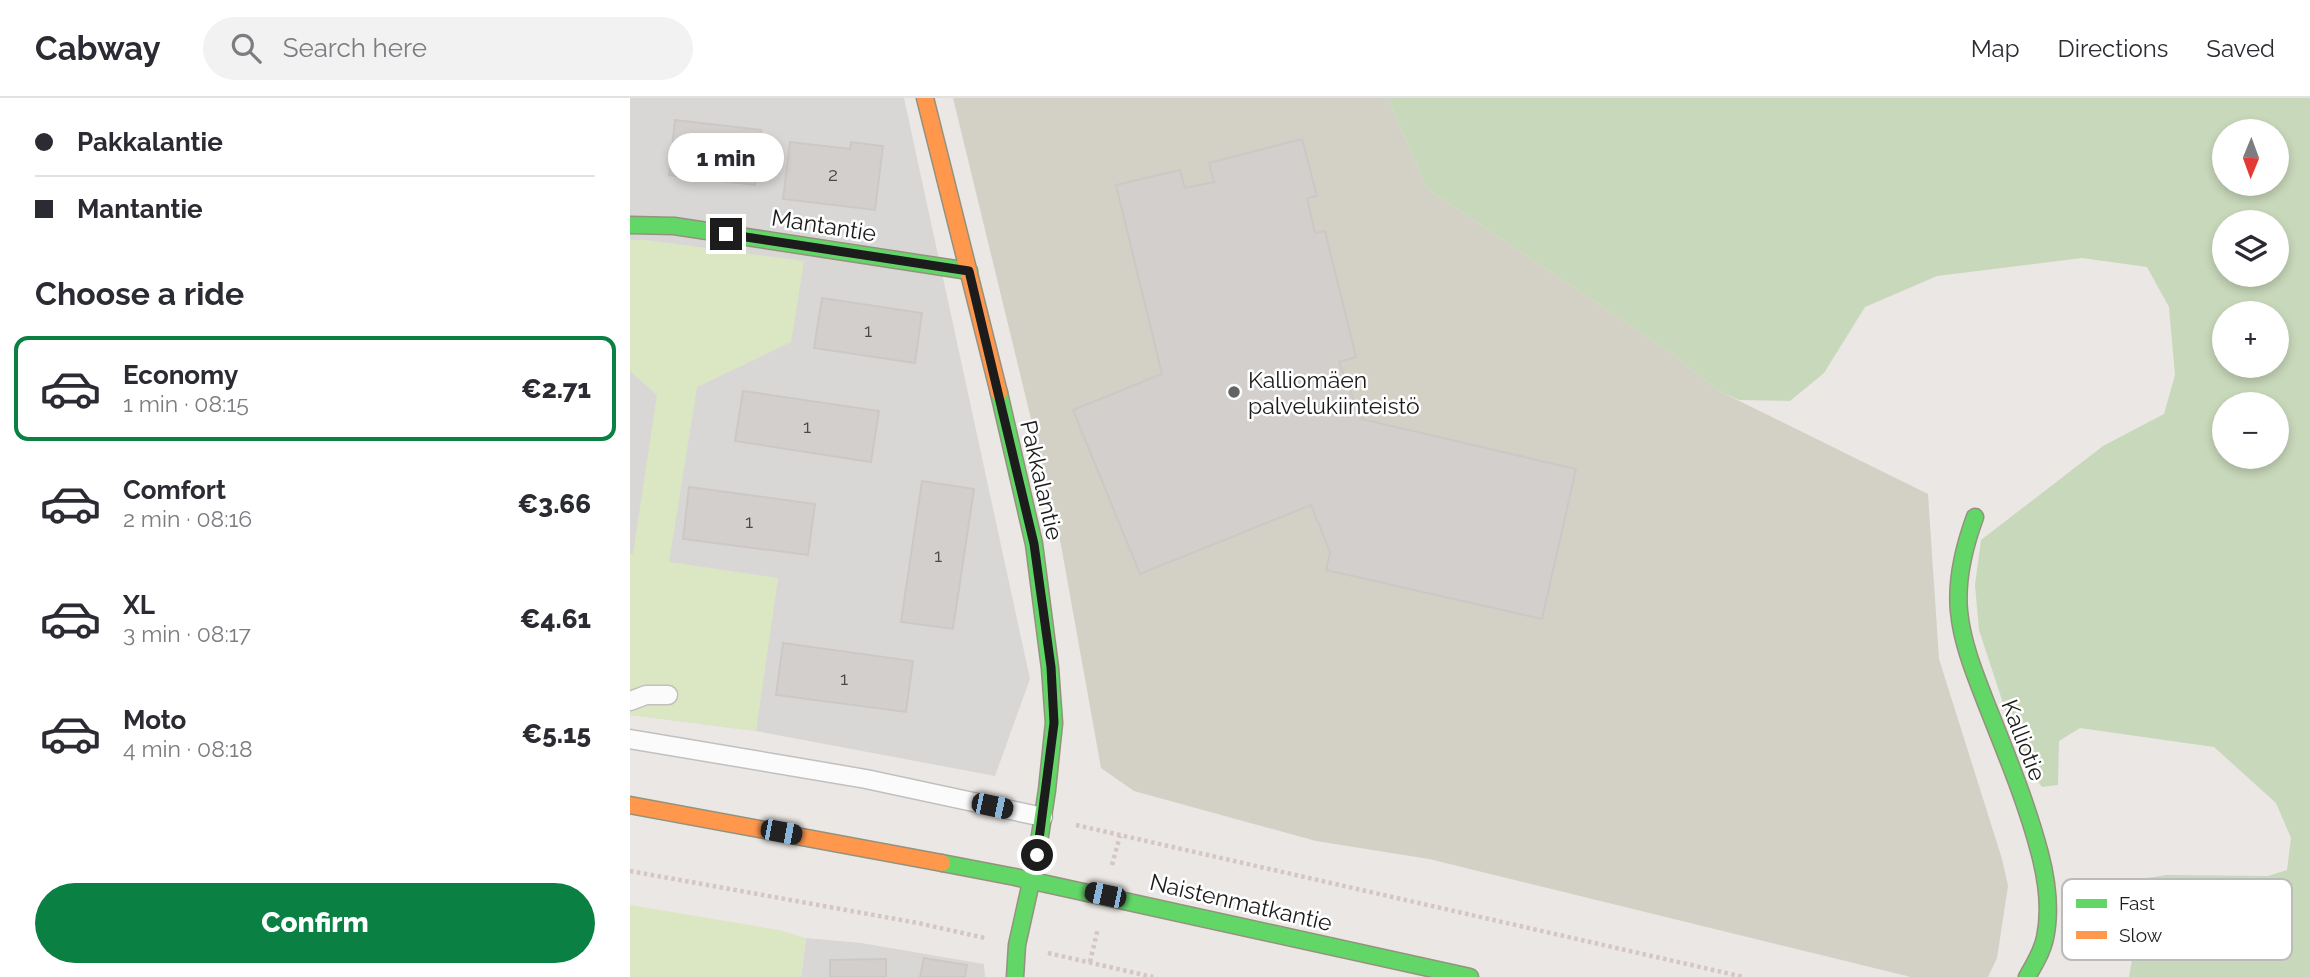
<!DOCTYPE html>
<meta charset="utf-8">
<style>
:root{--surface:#fff;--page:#f2f2f3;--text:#2b2b33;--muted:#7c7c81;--line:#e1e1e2;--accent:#0b8043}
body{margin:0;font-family:Raleway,sans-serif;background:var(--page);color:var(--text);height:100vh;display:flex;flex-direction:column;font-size:26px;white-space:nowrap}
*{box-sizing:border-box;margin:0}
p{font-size:23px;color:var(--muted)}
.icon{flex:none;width:38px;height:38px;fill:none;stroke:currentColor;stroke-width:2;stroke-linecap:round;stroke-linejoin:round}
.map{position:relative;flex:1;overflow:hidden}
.sheet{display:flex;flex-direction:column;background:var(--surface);width:630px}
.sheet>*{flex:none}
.guide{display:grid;align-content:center;height:154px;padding:0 35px;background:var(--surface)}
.needle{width:46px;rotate:181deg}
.buttons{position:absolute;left:1582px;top:21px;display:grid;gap:14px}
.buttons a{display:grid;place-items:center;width:77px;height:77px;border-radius:50%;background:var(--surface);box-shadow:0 4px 10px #0003;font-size:35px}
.end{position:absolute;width:32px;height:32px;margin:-16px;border:9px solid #1c1c1c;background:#fff;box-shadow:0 0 0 4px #fff}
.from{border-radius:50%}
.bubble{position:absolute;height:49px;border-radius:24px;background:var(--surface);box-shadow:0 4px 10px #0003;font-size:23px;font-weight:800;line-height:49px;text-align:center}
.car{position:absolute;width:21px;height:42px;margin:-21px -10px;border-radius:9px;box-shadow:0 0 5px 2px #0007;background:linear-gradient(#222 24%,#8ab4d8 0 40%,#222 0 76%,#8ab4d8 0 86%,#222 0)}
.guide b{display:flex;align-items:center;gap:24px;height:66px;font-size:26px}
.guide b+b{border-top:2px solid var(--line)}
.guide i{width:18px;height:18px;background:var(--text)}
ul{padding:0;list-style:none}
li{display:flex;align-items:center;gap:21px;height:105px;margin:0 14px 10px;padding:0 21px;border:4px solid transparent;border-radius:14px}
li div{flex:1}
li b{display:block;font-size:26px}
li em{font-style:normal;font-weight:800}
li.selected{border-color:var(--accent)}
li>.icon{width:63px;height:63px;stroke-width:1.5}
h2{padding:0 35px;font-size:32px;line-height:84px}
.action{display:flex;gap:14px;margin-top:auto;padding:14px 35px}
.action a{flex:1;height:80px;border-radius:42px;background:var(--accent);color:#fff;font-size:28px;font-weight:800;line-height:80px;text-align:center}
header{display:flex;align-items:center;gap:42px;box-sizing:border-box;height:98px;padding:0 35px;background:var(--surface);border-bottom:2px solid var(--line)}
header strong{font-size:33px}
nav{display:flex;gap:38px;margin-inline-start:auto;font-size:24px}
.search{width:490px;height:63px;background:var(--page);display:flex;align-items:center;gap:18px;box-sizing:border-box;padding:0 24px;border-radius:38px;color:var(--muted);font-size:26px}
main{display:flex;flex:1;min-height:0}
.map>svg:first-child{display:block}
</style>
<header>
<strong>Cabway</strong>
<div class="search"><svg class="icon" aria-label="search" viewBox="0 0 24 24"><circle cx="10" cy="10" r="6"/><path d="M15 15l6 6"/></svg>Search here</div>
<nav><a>Map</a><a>Directions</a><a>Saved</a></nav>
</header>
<main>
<section class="sheet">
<div class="guide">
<b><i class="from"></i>Pakkalantie</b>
<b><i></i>Mantantie</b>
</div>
<h2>Choose a ride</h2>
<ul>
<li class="selected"><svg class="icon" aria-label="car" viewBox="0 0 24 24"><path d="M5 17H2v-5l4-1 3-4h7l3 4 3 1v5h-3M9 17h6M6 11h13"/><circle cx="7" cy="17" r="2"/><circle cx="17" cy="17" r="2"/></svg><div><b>Economy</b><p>1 min · 08:15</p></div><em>€2.71</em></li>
<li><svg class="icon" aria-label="car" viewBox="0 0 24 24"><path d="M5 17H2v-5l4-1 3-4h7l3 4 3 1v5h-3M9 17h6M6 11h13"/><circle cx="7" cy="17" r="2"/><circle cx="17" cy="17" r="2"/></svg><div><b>Comfort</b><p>2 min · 08:16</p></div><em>€3.66</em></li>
<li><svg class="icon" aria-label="car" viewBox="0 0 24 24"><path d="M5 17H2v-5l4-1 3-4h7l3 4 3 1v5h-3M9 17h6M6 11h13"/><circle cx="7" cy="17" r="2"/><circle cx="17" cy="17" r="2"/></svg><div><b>XL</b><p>3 min · 08:17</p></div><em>€4.61</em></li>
<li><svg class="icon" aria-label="car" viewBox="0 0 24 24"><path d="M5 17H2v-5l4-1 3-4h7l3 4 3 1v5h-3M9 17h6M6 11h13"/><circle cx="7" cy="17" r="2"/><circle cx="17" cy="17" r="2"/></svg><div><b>Moto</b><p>4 min · 08:18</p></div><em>€5.15</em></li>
</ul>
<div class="action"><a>Confirm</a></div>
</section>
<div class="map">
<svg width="1680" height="879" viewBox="0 0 1680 879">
<rect width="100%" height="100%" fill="#eae7e4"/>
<g fill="#d9d7d6">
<polygon points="0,0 274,0 400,581 365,678 126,633 0,617"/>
<polygon points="176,840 231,845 354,866 355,879 171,879"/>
</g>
<polygon fill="#d3d0c6" points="323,0 758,0 796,90 1040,254 1089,293 1298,396 1309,561 1372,761 1378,788 1367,860 1358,879 1281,879 799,761 686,743 504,693 471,670 429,436"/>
<g fill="#dbe7c3">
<polygon points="0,142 16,142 174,163 161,244 67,289 39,464 148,480 126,633 0,617 0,456 3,456 27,297 0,273"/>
<polygon points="0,807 149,832 176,840 171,879 0,879"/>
</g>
<path fill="#c8d8ba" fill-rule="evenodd" d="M758 0H1680V879H1499L1505 844 1474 832 1476 786 1537 777 1638 778 1657 772 1661 740 1646 705 1584 649 1450 630 1429 643 1428 687 1412 689 1391 660 1349 532 1345 487 1351 442 1473 348 1534 316 1545 277 1539 209 1517 169 1452 160 1307 178 1235 209 1194 275 1160 303 1109 302 1089 293 1040 254 796 90ZM1594 33H1647V86H1594ZM1594 124H1647V177H1594ZM1594 215H1647V268H1594ZM1594 306H1647V359H1594Z"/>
<g fill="#d2cfcd" stroke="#cdc8c5" stroke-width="2">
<polygon points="45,22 131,32 125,87 39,77"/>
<polygon points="672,41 687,98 677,100 685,135 695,133 726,259 709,264 731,321 946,371 912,521 696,472 700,454 681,407 510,476 443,312 532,276 486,87 550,72 555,90 584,84 579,65"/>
<polygon points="160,44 220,51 221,44 253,48 245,112 153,101"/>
<polygon points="192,200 292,215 285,265 184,250"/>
<polygon points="113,293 249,313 241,364 105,343"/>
<polygon points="292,383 344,391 323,531 271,524"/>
<polygon points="59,389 185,406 178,457 53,441"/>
<polygon points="153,545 283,563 276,614 146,597"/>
<polygon points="294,860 337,867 335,879 290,879"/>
<polygon points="256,861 256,879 200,879 200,862"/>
</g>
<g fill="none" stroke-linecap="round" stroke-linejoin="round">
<g stroke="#c1c0bf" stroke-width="21">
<g id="lane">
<polyline points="0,603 16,597 38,597"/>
<polyline points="0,641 236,681 413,719"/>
</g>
</g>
<g stroke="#94927d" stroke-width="19">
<g id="fast">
<polyline points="0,127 44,128 339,173"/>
<polyline points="369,295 404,446 420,570 424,625 417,692 407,757 387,847 385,879"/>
<path d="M1345 419C1334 449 1326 481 1329 513 1332 546 1346 579 1358 610 1377 658 1397 706 1410 756 1417 783 1421 812 1415 840 1412 854 1404 867 1397 879"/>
<polyline points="312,765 385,779 840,879"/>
</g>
</g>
<g stroke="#94927d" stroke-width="19">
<g id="slow">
<polyline points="295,0 369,295"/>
<polyline points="0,707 312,765"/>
</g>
</g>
<g stroke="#d5c5c5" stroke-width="4.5" stroke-dasharray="3.5 3.5" stroke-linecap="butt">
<polyline points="446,727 1114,879"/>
<polyline points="482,767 490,738"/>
<polyline points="0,773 288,825 355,840"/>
<polyline points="418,855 523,879"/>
<polyline points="460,864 468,830"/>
</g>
<use href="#lane" stroke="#fcfbfb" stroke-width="18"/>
<use href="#fast" stroke="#63d668" stroke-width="16"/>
<use href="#slow" stroke="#ff974d" stroke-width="16"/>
</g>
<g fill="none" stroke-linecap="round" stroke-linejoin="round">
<polyline stroke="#1c1c1c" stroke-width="9" points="96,136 339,173 404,446 421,569 424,625 407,757"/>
</g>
<circle fill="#646362" stroke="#fff" stroke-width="2.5" cx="604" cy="294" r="7"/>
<g text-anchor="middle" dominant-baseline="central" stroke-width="5" stroke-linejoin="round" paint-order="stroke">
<g font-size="19" fill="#4a4948">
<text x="203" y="76">2</text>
<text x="238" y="232">1</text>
<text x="177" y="328">1</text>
<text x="119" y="423">1</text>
<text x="308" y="457">1</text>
<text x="214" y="580">1</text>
</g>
<g font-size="23" fill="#1c1c1c" stroke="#fff">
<text transform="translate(194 127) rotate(9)">Mantantie</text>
<text transform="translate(412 382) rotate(77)">Pakkalantie</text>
<text transform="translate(1394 642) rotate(69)">Kalliotie</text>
<text transform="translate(611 804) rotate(13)">Naistenmatkantie</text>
</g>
<g font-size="23" fill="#1c1c1c" stroke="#fff" text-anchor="start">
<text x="618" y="281">Kalliomäen<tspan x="618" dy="26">palvelukiinteistö</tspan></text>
</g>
</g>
<rect x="1432" y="781" width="230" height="81" rx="10" fill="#fff" stroke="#bbb" stroke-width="2"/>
<rect x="1446" y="801" width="31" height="9" fill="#63d668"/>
<rect x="1446" y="833" width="31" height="8" fill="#ff974d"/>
<g font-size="19" fill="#1c1c1c">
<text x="1489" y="812">Fast</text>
<text x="1489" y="844">Slow</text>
</g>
</svg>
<div class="buttons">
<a><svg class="needle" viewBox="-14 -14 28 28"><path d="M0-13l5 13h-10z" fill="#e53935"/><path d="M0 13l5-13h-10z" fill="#7c7c81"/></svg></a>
<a><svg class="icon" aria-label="layers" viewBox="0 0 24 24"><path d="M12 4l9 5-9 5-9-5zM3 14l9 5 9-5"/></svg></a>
<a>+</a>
<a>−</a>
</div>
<i class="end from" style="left:407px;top:757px"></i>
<i class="end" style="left:96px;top:136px"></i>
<div class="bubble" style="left:38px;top:35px;width:116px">1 min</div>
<i class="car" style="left:362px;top:708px;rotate:102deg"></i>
<i class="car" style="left:151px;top:734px;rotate:101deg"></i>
<i class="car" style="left:475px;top:797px;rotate:282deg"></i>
</div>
</main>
